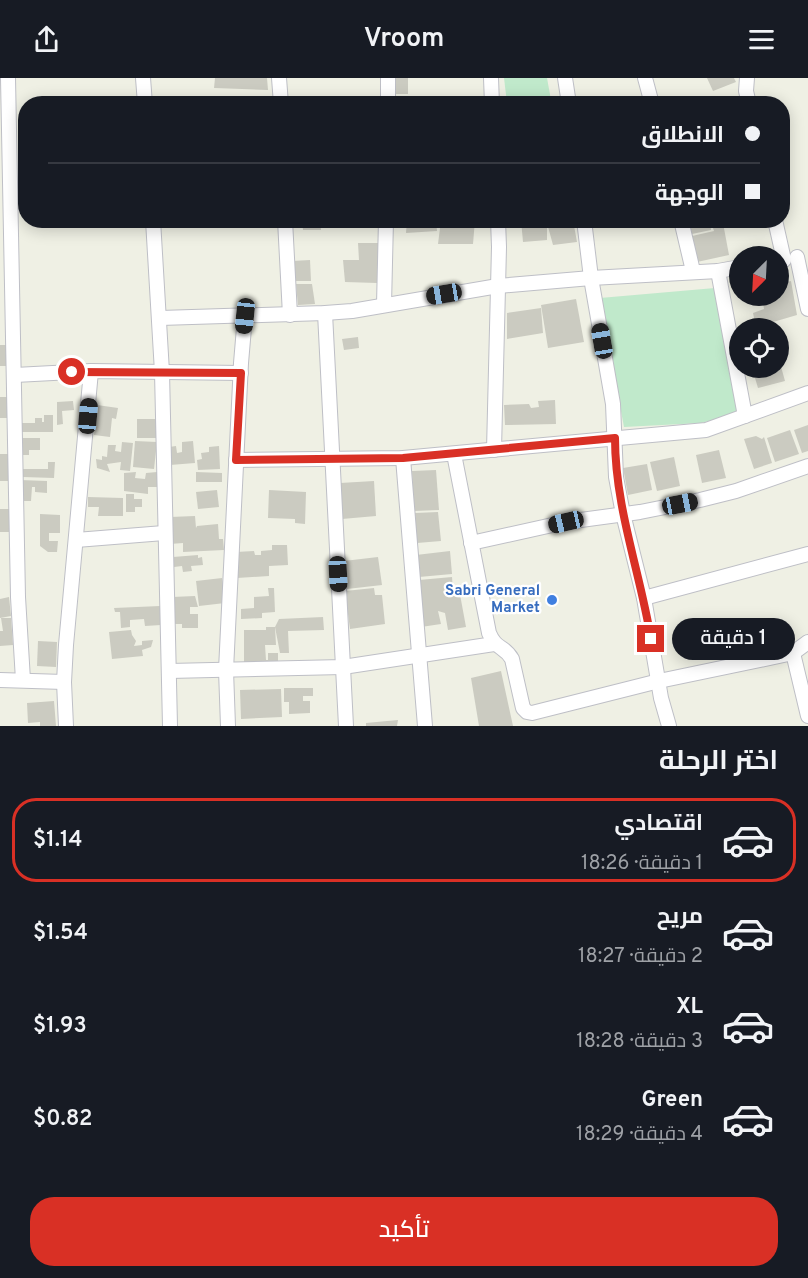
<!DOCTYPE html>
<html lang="ar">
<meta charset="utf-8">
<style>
:root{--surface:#171b24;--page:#242831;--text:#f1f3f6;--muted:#9ea1a6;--line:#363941;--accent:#d93025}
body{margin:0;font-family:Overpass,Cairo,sans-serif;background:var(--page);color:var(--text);direction:rtl;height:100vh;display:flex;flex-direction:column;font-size:22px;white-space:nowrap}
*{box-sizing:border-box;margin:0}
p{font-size:20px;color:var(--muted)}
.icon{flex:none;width:33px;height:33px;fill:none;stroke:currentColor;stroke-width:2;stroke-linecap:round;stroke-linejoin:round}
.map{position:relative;height:648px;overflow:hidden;direction:ltr}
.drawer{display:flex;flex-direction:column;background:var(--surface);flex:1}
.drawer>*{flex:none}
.top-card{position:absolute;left:18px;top:18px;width:772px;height:132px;border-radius:24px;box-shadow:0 3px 15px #0003;direction:rtl;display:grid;align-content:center;height:132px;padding:0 30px;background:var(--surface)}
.needle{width:39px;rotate:204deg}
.buttons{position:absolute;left:729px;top:168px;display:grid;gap:12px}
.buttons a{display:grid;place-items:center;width:60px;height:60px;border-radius:50%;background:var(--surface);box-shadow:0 3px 15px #0003;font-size:30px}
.end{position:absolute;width:27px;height:27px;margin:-14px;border:8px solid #d93025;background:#fff;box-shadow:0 0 0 3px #fff}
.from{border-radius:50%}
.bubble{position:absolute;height:42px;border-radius:21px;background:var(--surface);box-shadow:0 3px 15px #0003;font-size:20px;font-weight:600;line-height:42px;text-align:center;direction:rtl}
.car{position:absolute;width:18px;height:36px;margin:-18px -9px;border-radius:8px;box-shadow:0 0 4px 2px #0007;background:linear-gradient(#222 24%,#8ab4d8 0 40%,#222 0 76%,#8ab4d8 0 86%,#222 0)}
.top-card b{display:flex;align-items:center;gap:21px;height:57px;font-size:22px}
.top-card b+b{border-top:2px solid var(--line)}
.top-card i{width:15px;height:15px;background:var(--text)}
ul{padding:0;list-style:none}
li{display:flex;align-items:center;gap:18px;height:84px;margin:0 12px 9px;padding:0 18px;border:3px solid transparent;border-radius:24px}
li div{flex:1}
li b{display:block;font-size:22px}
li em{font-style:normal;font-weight:600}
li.active{border-color:var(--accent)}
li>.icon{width:54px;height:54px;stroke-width:1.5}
h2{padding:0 30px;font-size:27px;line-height:72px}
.primary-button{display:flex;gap:12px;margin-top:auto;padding:12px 30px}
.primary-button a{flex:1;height:69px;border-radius:24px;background:var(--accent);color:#fff;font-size:24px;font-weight:600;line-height:69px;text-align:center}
header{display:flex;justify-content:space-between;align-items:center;height:78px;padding:0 30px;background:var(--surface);font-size:27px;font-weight:600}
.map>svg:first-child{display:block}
</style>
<header><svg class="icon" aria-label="menu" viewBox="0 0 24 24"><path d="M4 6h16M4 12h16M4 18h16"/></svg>Vroom<svg class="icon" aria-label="share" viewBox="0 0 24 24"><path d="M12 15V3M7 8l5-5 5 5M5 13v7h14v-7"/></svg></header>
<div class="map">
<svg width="808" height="648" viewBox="0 0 808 648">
<rect width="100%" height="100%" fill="#eff0e4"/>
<g fill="#c0e9cb">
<polygon points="504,0 547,0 551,22 507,25"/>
<polygon points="715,210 739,335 701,345 624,349 600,220"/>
</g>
<g fill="#cbcbc1">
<polygon points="215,0 267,0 268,12 214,10"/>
<polygon points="392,0 408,0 408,16 393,16"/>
<polygon points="707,0 734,0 736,4 713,13"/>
<polygon points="309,18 310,26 287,26 286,21"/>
<polygon points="302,142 320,142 321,152 303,152"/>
<polygon points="407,142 436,142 437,153 406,155"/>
<polygon points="441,142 475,142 473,166 438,166"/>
<polygon points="521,142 538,142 539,148 547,145 547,162 523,164"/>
<polygon points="562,142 573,142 577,164 553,167 547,145"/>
<polygon points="689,142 710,142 711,152 692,156"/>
<polygon points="723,145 729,177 697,184 692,158 714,153 712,147"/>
<polygon points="358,165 379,165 377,205 345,204 343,182 359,182"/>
<polygon points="310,182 311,203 294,203 292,183"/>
<polygon points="791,203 797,237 756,249 753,235 764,231 762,218 778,218 778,206"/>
<polygon points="296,206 312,206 315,226 298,227"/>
<polygon points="576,221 584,264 548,270 541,227"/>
<polygon points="541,230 543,255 507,261 507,235"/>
<polygon points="358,259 359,270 344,272 342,261"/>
<polygon points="0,267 6,267 8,288 0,288"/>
<polygon points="778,285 780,285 785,303 758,310 755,300 769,296 767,290 778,290"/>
<polygon points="0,319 9,319 10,340 0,340"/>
<polygon points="555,322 556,346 505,347 504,327 529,326 531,330 539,329 538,323"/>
<polygon points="73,323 74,332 62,333 63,346 57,347 57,324"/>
<polygon points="97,327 118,330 116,341 112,340 110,359 94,357"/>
<polygon points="44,337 53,337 53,354 21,354 21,345 35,345 35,340 42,340 42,344 44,344"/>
<rect x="137" y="341" width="20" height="19"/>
<polygon points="808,347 808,373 802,375 794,352"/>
<polygon points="790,352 799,376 775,384 767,360"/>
<polygon points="756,358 762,361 764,359 772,385 754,391 744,361"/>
<polygon points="22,360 40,360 40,372 29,372 29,377 19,377"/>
<polygon points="135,363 157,364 154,391 133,389"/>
<polygon points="193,363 195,385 170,387 169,369 176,368 177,375 182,374 182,364"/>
<polygon points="122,364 133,365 130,393 120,392 121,384 107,386 110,394 97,390 96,381 102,382 102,378 107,379 108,367 116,367 115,373 121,374"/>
<polygon points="219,368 220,391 198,392 197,382 202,381 201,375 209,374 209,369"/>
<polygon points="719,372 726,400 702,405 696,377"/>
<rect x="0" y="376" width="9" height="27"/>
<polygon points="674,379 680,408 657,413 650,384"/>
<polygon points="48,384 55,384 54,400 23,399 20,391 48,391"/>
<polygon points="647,386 652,412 628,417 623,390"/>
<polygon points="436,392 439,432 414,433 412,393"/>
<polygon points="136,394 135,400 145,401 146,395 157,394 158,409 148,409 148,416 124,413 124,395"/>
<polygon points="196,394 222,395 222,404 196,404"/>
<polygon points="20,402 47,403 47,415 35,414 35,409 32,409 31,423 19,423"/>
<polygon points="374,403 376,438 342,441 340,405"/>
<polygon points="217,412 219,429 198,431 196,414"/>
<polygon points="269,412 306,414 305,446 295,445 295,441 268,440"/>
<polygon points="126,416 134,416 134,421 142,421 142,429 135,429 135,434 126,434"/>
<polygon points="88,419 123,420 123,438 98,438 99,429 88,429"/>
<polygon points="0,431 10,431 9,454 0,454"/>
<polygon points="438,434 441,463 417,465 415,435"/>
<polygon points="40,436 60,437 60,455 49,455 49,463 58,463 57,474 48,474 40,468"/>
<polygon points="195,438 196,450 197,448 218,446 219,461 223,461 224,472 183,474 183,465 170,466 170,439"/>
<polygon points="272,467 287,467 288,487 269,488 269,498 237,500 236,474 254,473 255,477 261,477 261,473 272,472"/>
<polygon points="450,473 452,496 419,499 416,477"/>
<polygon points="198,477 198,480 202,479 203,487 191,488 192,493 183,494 182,488 174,489 173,479"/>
<polygon points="378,479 382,507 347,511 344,483"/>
<polygon points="452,499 453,512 459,511 466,549 448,552 445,535 438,533 441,546 421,549 419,502"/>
<polygon points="222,500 225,525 199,528 196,503"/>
<polygon points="268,510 274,510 275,534 262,535 262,540 241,541 241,531 254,530 254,519 269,518"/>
<polygon points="374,510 375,517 382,517 385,546 350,551 345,513"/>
<polygon points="195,518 198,529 190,529 190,536 198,536 198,550 182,550 182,546 173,546 172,519"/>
<polygon points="9,519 11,538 0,540 0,521"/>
<polygon points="160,528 161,547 145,548 144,541 130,542 130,549 121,550 120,534 115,534 114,530"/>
<polygon points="323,539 324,552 288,553 289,575 280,575 275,549 279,541"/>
<polygon points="1,540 11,540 13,567 0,568 0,553 3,553"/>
<polygon points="266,549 275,549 276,567 265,567 266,582 268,582 268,575 278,575 278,587 244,587 244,552 266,552"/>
<polygon points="131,552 132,557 136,563 134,568 142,567 142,563 153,562 151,569 142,572 143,578 112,581 109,554"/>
<polygon points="38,563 57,564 56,589 37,588"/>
<polygon points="501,593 513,648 479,648 471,600"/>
<polygon points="284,610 313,610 313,618 303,618 303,623 310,623 310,635 289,636 289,624 284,624"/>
<polygon points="281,611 282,639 241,641 240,612"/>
<polygon points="54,623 56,648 40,648 40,644 28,645 27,625"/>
<polygon points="398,642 397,648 366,648 366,645"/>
</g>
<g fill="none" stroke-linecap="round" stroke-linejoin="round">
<g stroke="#bebfc6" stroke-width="16">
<g id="minor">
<polyline points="8,0 18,519 23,602"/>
<polyline points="143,0 145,26"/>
<polyline points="279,0 281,26"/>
<polyline points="388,0 388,26"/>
<polyline points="491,0 492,26"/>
<polyline points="565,0 569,26"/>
<polyline points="645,0 652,26"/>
<polyline points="747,0 746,13 749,26"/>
<polyline points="153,142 162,294 170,648"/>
<polyline points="285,142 290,237"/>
<polyline points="584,142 591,200 613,326 616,399 623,436 644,520 661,620 669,648"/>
<polyline points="681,142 693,193"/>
<polyline points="775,142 784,182"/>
<polyline points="797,179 808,231"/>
<polyline points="718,193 745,338"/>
<polyline points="384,227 386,142"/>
<polyline points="325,235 346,648"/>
<polyline points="160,240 325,235 352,233 498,208 591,200 718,193 740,189"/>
<polyline points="15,297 91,293 241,295"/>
<polyline points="494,372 499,169 498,142"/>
<path d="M454 376 489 555C496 572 504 567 512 581L523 630 527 634 532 635 659 603 793 575 808 564"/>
<polyline points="403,380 425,648"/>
<polyline points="236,382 403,380 706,352 808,315"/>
<polyline points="76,462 164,455"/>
<polyline points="471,465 566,444 640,434 700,422 736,413 808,388"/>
<polyline points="644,520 808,476"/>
<polyline points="793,575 808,638"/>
<polyline points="169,593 343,589 494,566"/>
<polyline points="0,602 64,604"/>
<polyline points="66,648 64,604 66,567 91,293"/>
<polyline points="228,648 226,592 241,285 245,238"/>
</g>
</g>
<use href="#minor" stroke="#fff" stroke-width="14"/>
</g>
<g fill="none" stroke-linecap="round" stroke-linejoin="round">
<path stroke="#d93025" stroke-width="8" d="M72 294 241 295 236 382 403 380 615 360C615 429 640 494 651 561"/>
</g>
<circle fill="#3f7fe0" stroke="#fff" stroke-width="2" cx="552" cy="522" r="6"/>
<g text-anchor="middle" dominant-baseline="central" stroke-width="4.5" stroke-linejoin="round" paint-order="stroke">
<g font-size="15" font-weight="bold" fill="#366cbe" stroke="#fff" text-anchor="end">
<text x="540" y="513">Sabri General<tspan x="540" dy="17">Market</tspan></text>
</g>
</g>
</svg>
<div class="buttons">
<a><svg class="needle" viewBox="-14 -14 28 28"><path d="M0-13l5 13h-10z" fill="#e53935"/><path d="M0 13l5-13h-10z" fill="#9ea1a6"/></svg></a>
<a><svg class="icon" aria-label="locate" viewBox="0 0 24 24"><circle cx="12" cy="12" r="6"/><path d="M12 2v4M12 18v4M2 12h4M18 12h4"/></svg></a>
</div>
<i class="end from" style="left:72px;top:294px"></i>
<i class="end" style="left:651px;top:561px"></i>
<div class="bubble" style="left:672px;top:540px;width:123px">1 دقيقة</div>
<i class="car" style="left:444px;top:216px;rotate:260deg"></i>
<i class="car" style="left:245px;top:238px;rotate:186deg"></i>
<i class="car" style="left:602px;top:263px;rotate:350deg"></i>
<i class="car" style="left:88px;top:338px;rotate:5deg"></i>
<i class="car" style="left:680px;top:426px;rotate:79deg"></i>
<i class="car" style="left:566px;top:444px;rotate:257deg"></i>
<i class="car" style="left:338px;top:496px;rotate:177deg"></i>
<div class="top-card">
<b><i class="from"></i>الانطلاق</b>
<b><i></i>الوجهة</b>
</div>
</div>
<section class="drawer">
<h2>اختر الرحلة</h2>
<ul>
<li class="active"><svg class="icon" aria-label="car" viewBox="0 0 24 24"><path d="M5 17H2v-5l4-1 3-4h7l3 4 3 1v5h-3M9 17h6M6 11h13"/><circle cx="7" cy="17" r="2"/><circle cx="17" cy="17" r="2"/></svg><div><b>اقتصادي</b><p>1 دقيقة · 18:26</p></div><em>$1.14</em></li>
<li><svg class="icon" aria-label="car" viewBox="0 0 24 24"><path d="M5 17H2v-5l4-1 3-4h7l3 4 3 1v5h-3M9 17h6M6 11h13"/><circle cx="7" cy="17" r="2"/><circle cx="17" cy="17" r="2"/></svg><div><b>مريح</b><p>2 دقيقة · 18:27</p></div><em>$1.54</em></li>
<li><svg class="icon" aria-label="car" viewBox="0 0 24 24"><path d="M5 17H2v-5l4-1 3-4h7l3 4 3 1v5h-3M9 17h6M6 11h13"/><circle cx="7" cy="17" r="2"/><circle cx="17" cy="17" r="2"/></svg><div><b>XL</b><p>3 دقيقة · 18:28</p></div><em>$1.93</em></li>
<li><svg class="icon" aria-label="car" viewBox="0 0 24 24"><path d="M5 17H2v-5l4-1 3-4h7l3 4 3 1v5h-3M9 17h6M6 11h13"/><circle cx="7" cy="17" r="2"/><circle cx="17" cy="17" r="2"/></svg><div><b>Green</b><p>4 دقيقة · 18:29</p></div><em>$0.82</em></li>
</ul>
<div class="primary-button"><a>تأكيد</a></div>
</section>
